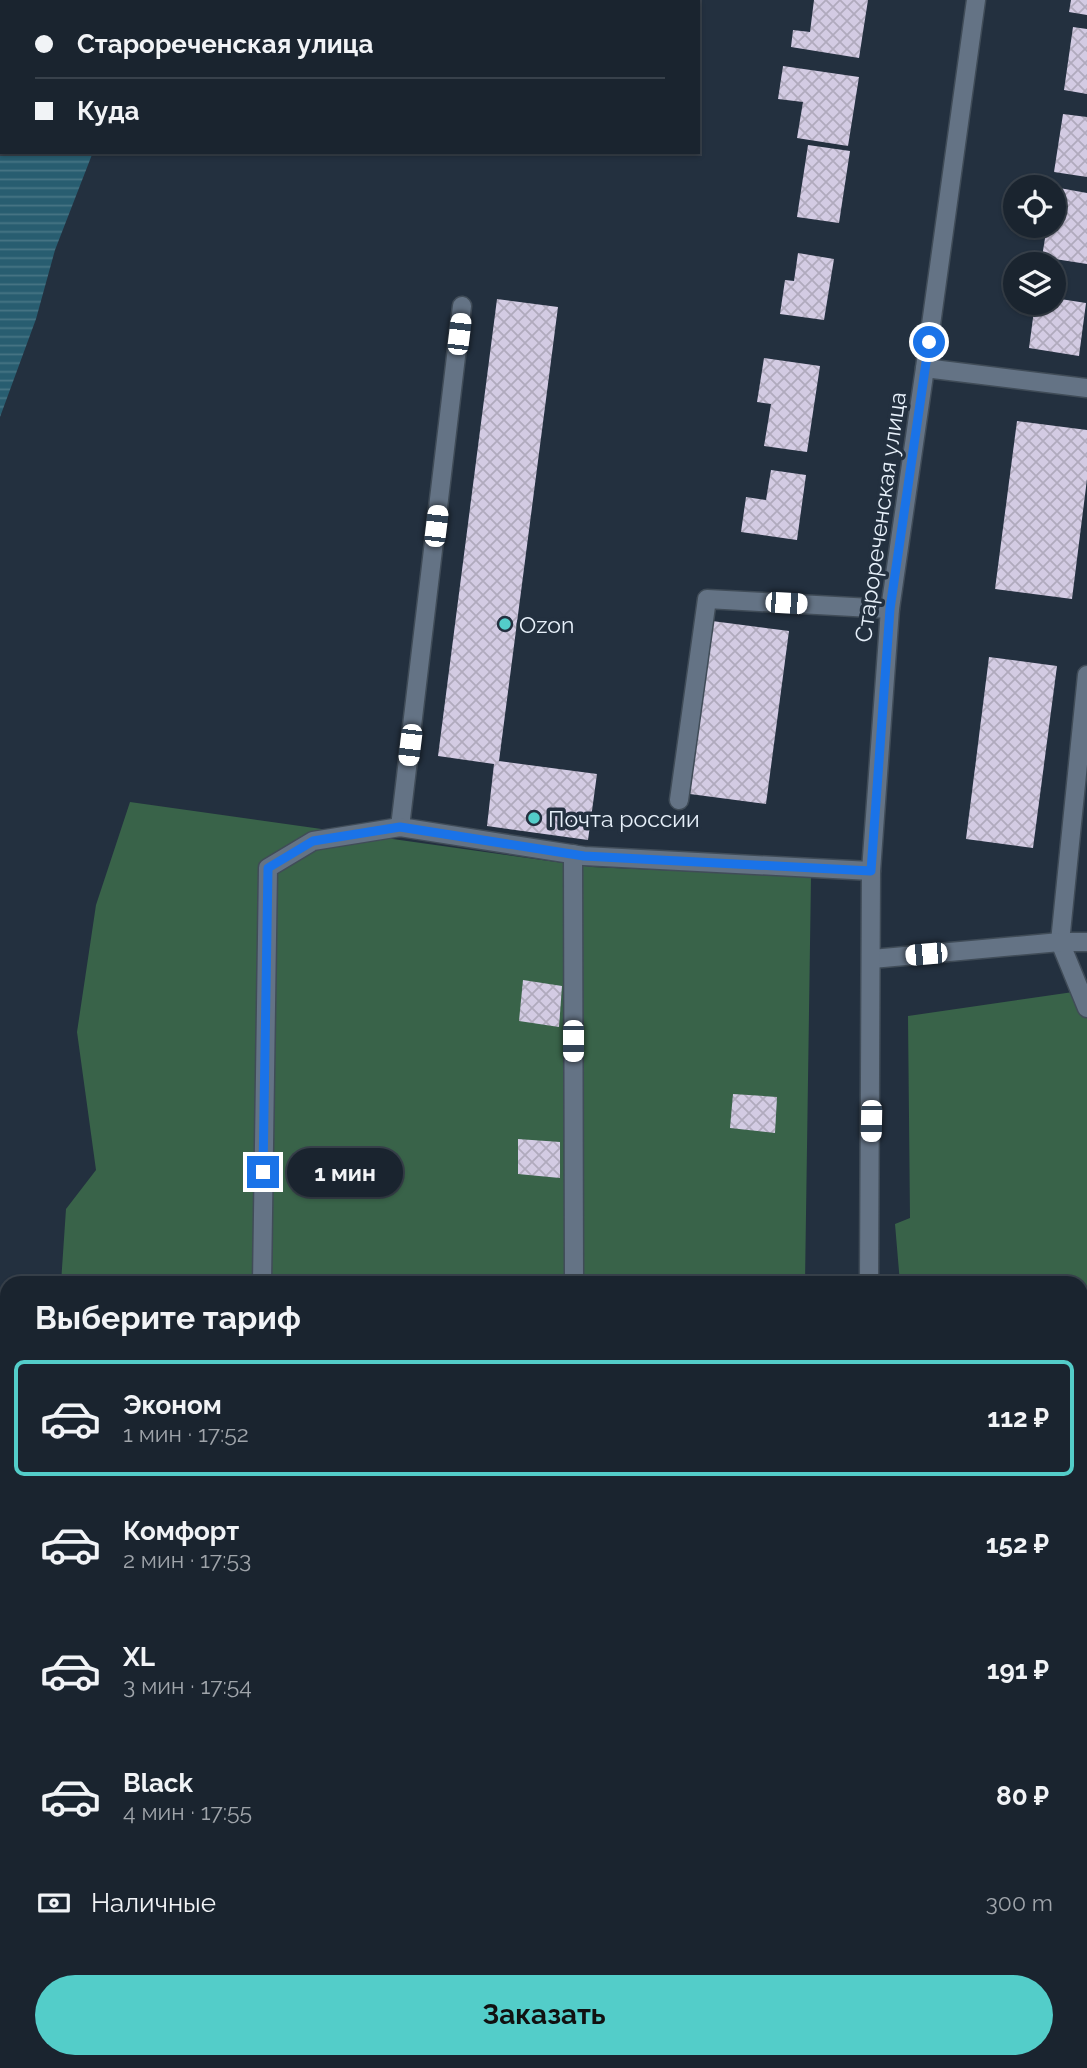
<!DOCTYPE html>
<html lang="ru">
<meta charset="utf-8">
<style>
:root{--surface:#1a242f;--page:#27303b;--text:#f1f3f6;--muted:#9fa4aa;--line:#38414b;--accent:#53cdc9}
body{margin:0;font-family:Raleway,sans-serif;background:var(--page);color:var(--text);height:100vh;display:flex;flex-direction:column;font-size:26px;white-space:nowrap}
*{box-sizing:border-box;margin:0}
p{font-size:23px;color:var(--muted)}
.icon{flex:none;width:38px;height:38px;fill:none;stroke:currentColor;stroke-width:2;stroke-linecap:round;stroke-linejoin:round}
.map{position:relative;flex:1;overflow:hidden}
.panel{position:absolute;left:0px;top:1276px;width:1088px;height:793px;display:flex;flex-direction:column;background:var(--surface);border-radius:21px 21px 0 0;box-shadow:0 2px 5px #0004,0 0 0 2px var(--line)}
.panel>*{flex:none}
.guide{position:absolute;left:0px;top:0px;width:700px;height:154px;box-shadow:0 2px 5px #0004,0 0 0 2px var(--line);display:grid;align-content:center;height:154px;padding:0 35px;background:var(--surface)}
.buttons{position:absolute;left:1003px;top:175px;display:grid;gap:14px}
.buttons a{display:grid;place-items:center;width:63px;height:63px;border-radius:50%;background:var(--surface);box-shadow:0 2px 5px #0004,0 0 0 2px var(--line);font-size:35px}
.end{position:absolute;width:32px;height:32px;margin:-16px;border:9px solid #1a73e8;background:#fff;box-shadow:0 0 0 4px #fff}
.from{border-radius:50%}
.bubble{position:absolute;height:49px;border-radius:24px;background:var(--surface);box-shadow:0 2px 5px #0004,0 0 0 2px var(--line);font-size:23px;font-weight:700;line-height:49px;text-align:center}
.car{position:absolute;width:21px;height:42px;margin:-21px -10px;border-radius:9px;box-shadow:0 0 5px 2px #0007;background:linear-gradient(#fff 24%,#345 0 40%,#fff 0 76%,#345 0 86%,#fff 0)}
.guide b{display:flex;align-items:center;gap:24px;height:66px;font-size:26px}
.guide b+b{border-top:2px solid var(--line)}
.guide i{width:18px;height:18px;background:var(--text)}
ul{padding:0;list-style:none}
li{display:flex;align-items:center;gap:21px;height:116px;margin:0 14px 10px;padding:0 21px;border:4px solid transparent;border-radius:10px}
li div{flex:1}
li b{display:block;font-size:26px}
li em{font-style:normal;font-weight:700}
li.current{border-color:var(--accent)}
li>.icon{width:63px;height:63px;stroke-width:1.5}
h2{padding:0 35px;font-size:32px;line-height:84px}
.pay{display:flex;align-items:center;gap:18px;height:77px;padding:0 35px;font-size:26px}
.pay p{margin-inline-start:auto}
.primary-button{display:flex;gap:14px;margin-top:auto;padding:14px 35px}
.primary-button a{flex:1;height:80px;border-radius:42px;background:var(--accent);color:#111;font-size:28px;font-weight:700;line-height:80px;text-align:center}
.map>svg:first-child{display:block}
</style>
<div class="map">
<svg width="1087" height="2068" viewBox="0 0 1087 2068">
<defs>
<pattern id="water-rules" width="6" height="5" patternUnits="userSpaceOnUse" patternTransform="scale(1.75)"><rect width="6" height="5" fill="#285d70"/><path d="M0 2.5h6" fill="none" stroke="#477585"/></pattern>
<pattern id="building-cross-hatch" width="8" height="8" patternUnits="userSpaceOnUse" patternTransform="scale(1.75)"><rect width="8" height="8" fill="#d3cbe3"/><path d="M0 0l8 8M0 8l8-8" fill="none" stroke="#b0aabd"/></pattern>
</defs>
<rect width="100%" height="100%" fill="#23303f"/>
<g fill="#396349">
<polygon points="130,802 592,867 811,877 805,1283 61,1283 66,1209 96,1170 77,1032 96,905"/>
<polygon points="1087,990 1087,2042 1082,2045 1082,1283 900,1283 895,1224 910,1218 908,1016"/>
<polygon points="7,1967 7,2062 793,2062 793,2068 0,2068"/>
<polygon points="919,2062 1051,2062 1038,2068 920,2068"/>
</g>
<polygon fill="url(#water-rules)" points="0,0 150,0 2,2 2,152 93,152 55,250 36,319 0,417"/>
<g fill="url(#building-cross-hatch)">
<polygon points="814,0 868,0 859,58 791,47 793,30 810,32"/>
<polygon points="1071,0 1087,0 1087,15 1069,12"/>
<polygon points="1073,27 1087,29 1087,94 1064,90"/>
<polygon points="783,66 859,77 848,146 797,138 803,102 778,99"/>
<polygon points="1063,114 1087,117 1087,177 1054,172"/>
<polygon points="808,145 850,151 839,223 797,217"/>
<polygon points="1054,187 1087,193 1087,264 1042,257 1047,226 1054,226"/>
<polygon points="798,253 834,259 824,320 780,314 785,280 794,281"/>
<polygon points="1054,298 1086,303 1079,356 1029,348 1035,303 1054,303"/>
<polygon points="497,299 558,307 499,761 597,774 588,840 487,826 494,764 438,756"/>
<polygon points="764,358 820,366 807,452 764,446 771,404 757,402"/>
<polygon points="1017,421 1087,430 1087,479 1072,599 995,589"/>
<polygon points="771,470 806,475 797,540 741,532 746,497 766,500"/>
<polygon points="712,621 789,631 766,804 690,794"/>
<polygon points="989,657 1057,666 1033,848 966,839"/>
<polygon points="523,980 562,986 559,1027 519,1021"/>
<polygon points="733,1094 777,1097 775,1133 730,1128"/>
<polygon points="518,1139 560,1142 560,1178 518,1174"/>
<polygon points="1087,1751 1087,1778 1082,1779 1082,1752"/>
</g>
<g fill="none" stroke-linecap="round" stroke-linejoin="round">
<g stroke="#404c58" stroke-width="21">
<g id="service">
<polyline points="462,306 400,827 584,856 871,871"/>
<polyline points="1087,675 1060,942 1087,1008"/>
<polyline points="679,800 707,599 890,609"/>
<polyline points="573,854 574,1283"/>
<polyline points="872,959 1060,942 1087,942"/>
<polyline points="262,1283 268,868 313,841 400,827"/>
<polyline points="1082,2020 1087,1952"/>
</g>
</g>
<g stroke="#404c58" stroke-width="21">
<g id="minor">
<polyline points="869,1283 871,871 890,609 925,368"/>
<polyline points="862,2068 862,2062"/>
</g>
</g>
<g stroke="#404c58" stroke-width="21">
<polyline id="tertiary" points="976,0 925,368 1087,388"/>
</g>
<use href="#service" stroke="#647385" stroke-width="18"/>
<use href="#minor" stroke="#647385" stroke-width="18"/>
<use href="#tertiary" stroke="#647385" stroke-width="18"/>
</g>
<g fill="none" stroke-linecap="round" stroke-linejoin="round">
<polyline stroke="#1a73e8" stroke-width="9" points="263,1172 268,868 313,841 400,827 584,856 871,871 890,609 929,342"/>
</g>
<g fill="#53cdc9" stroke="#23303f" stroke-width="2.5">
<circle cx="505" cy="624" r="7"/>
<circle cx="534" cy="818" r="7"/>
</g>
<g text-anchor="middle" dominant-baseline="central" stroke-width="7" stroke-linejoin="round" paint-order="stroke">
<g font-size="23" fill="#e7f0fa" stroke="#23303f">
<text transform="translate(880 517) rotate(-82)">Старореченская улица</text>
</g>
<g font-size="23" fill="#e7f0fa" stroke="#23303f" text-anchor="start">
<text x="519" y="624">Ozon</text>
<text x="548" y="818">Почта россии</text>
</g>
</g>
</svg>
<div class="buttons">
<a><svg class="icon" aria-label="locate" viewBox="0 0 24 24"><circle cx="12" cy="12" r="6"/><path d="M12 2v4M12 18v4M2 12h4M18 12h4"/></svg></a>
<a><svg class="icon" aria-label="layers" viewBox="0 0 24 24"><path d="M12 4l9 5-9 5-9-5zM3 14l9 5 9-5"/></svg></a>
</div>
<i class="end from" style="left:929px;top:342px"></i>
<i class="end" style="left:263px;top:1172px"></i>
<div class="bubble" style="left:287px;top:1148px;width:116px">1 мин</div>
<i class="car" style="left:459px;top:334px;rotate:7deg"></i>
<i class="car" style="left:436px;top:526px;rotate:7deg"></i>
<i class="car" style="left:786px;top:603px;rotate:93deg"></i>
<i class="car" style="left:410px;top:745px;rotate:187deg"></i>
<i class="car" style="left:926px;top:954px;rotate:265deg"></i>
<i class="car" style="left:573px;top:1041px;rotate:180deg"></i>
<i class="car" style="left:871px;top:1121px;rotate:181deg"></i>
<div class="guide">
<b><i class="from"></i>Старореченская улица</b>
<b><i></i>Куда</b>
</div>
<section class="panel">
<h2>Выберите тариф</h2>
<ul>
<li class="current"><svg class="icon" aria-label="car" viewBox="0 0 24 24"><path d="M5 17H2v-5l4-1 3-4h7l3 4 3 1v5h-3M9 17h6M6 11h13"/><circle cx="7" cy="17" r="2"/><circle cx="17" cy="17" r="2"/></svg><div><b>Эконом</b><p>1 мин · 17:52</p></div><em>112 ₽</em></li>
<li><svg class="icon" aria-label="car" viewBox="0 0 24 24"><path d="M5 17H2v-5l4-1 3-4h7l3 4 3 1v5h-3M9 17h6M6 11h13"/><circle cx="7" cy="17" r="2"/><circle cx="17" cy="17" r="2"/></svg><div><b>Комфорт</b><p>2 мин · 17:53</p></div><em>152 ₽</em></li>
<li><svg class="icon" aria-label="car" viewBox="0 0 24 24"><path d="M5 17H2v-5l4-1 3-4h7l3 4 3 1v5h-3M9 17h6M6 11h13"/><circle cx="7" cy="17" r="2"/><circle cx="17" cy="17" r="2"/></svg><div><b>XL</b><p>3 мин · 17:54</p></div><em>191 ₽</em></li>
<li><svg class="icon" aria-label="car" viewBox="0 0 24 24"><path d="M5 17H2v-5l4-1 3-4h7l3 4 3 1v5h-3M9 17h6M6 11h13"/><circle cx="7" cy="17" r="2"/><circle cx="17" cy="17" r="2"/></svg><div><b>Black</b><p>4 мин · 17:55</p></div><em>80 ₽</em></li>
</ul>
<div class="pay"><svg class="icon" aria-label="cash" viewBox="0 0 24 24"><path d="M3 7h18v10H3z"/><circle cx="12" cy="12" r="2"/></svg>Наличные<p>300 m</p></div>
<div class="primary-button"><a>Заказать</a></div>
</section>
</div>
